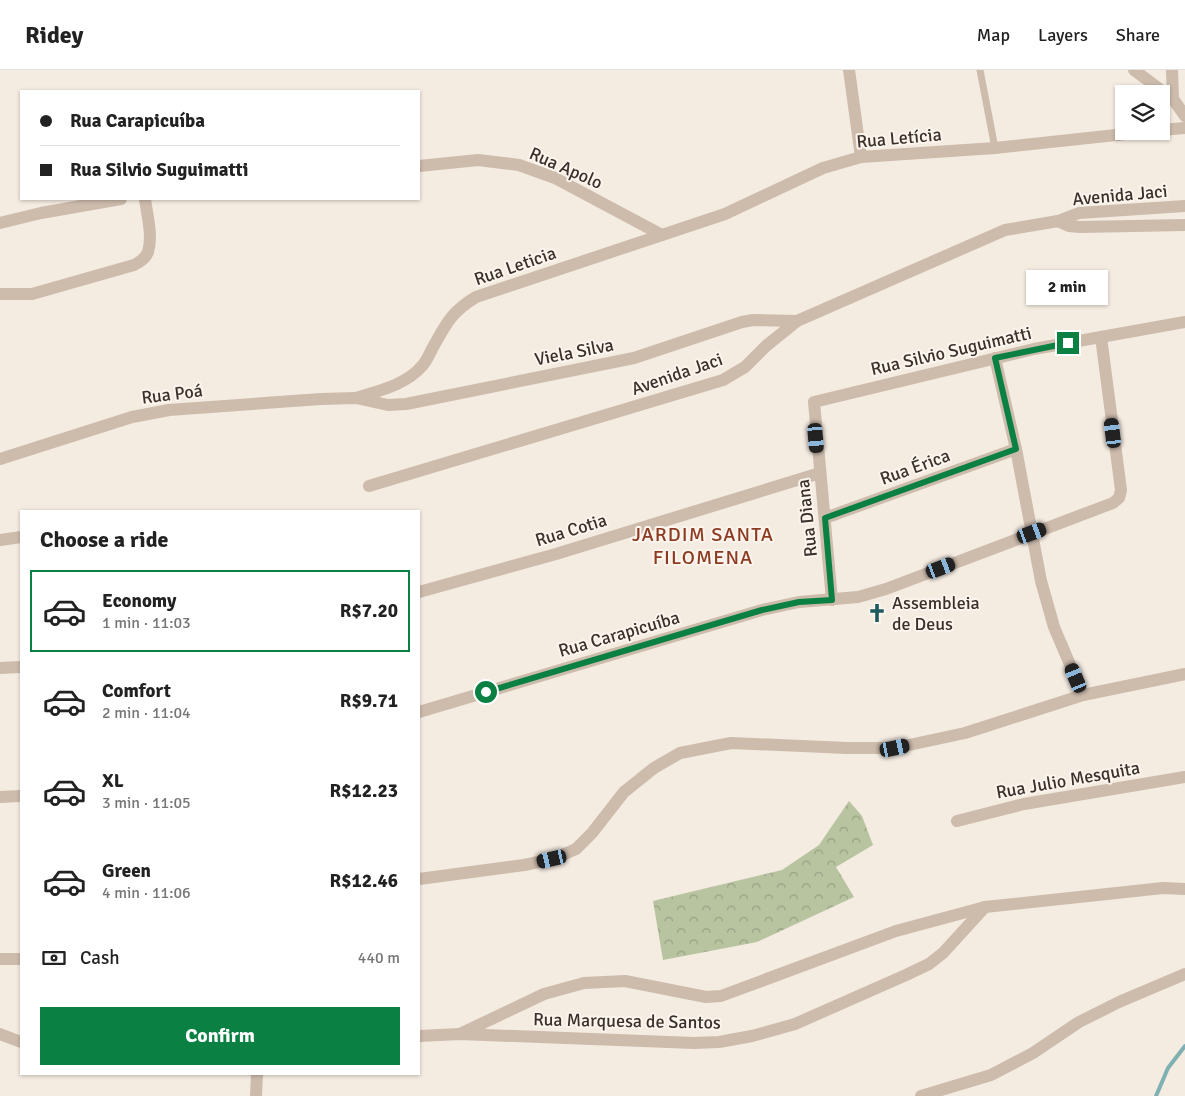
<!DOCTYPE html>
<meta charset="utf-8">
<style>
:root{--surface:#fff;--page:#f2f2f2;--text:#222;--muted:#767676;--line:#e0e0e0;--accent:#0b8043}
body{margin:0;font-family:Signika,sans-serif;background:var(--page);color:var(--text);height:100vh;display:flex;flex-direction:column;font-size:19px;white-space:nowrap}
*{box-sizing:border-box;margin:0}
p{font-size:16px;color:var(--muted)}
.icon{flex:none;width:28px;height:28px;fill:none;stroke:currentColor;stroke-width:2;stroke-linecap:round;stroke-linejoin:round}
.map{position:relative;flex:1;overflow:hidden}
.drawer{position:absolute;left:20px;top:440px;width:400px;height:565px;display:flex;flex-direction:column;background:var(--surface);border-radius:0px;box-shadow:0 1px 4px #0004}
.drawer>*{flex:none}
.banner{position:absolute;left:20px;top:20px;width:400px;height:110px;border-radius:0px;box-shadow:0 1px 4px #0004;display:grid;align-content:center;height:110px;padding:0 20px;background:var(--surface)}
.tools{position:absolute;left:1115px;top:15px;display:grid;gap:10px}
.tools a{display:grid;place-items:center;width:55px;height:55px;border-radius:0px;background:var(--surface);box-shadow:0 1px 4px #0004;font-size:25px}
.end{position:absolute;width:22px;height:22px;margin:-11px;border:6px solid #0b8043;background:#fff;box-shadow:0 0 0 2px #fff}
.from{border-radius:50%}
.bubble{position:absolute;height:35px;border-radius:0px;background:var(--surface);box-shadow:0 1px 4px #0004;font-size:16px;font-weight:800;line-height:35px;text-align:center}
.car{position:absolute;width:15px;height:30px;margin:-15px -8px;border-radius:6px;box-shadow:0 0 4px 1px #0007;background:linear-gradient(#222 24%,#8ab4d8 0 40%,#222 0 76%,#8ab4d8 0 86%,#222 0)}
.banner b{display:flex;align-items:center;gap:18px;height:48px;font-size:19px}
.banner b+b{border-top:1px solid var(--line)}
.banner i{width:12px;height:12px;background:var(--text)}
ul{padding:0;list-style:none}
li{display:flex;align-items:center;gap:15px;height:82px;margin:0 10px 8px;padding:0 10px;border:2px solid transparent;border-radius:0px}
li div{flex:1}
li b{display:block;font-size:19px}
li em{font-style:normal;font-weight:800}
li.on{border-color:var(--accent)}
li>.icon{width:45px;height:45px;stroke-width:1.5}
h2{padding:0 20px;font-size:22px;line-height:60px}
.pay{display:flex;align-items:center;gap:12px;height:55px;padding:0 20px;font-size:19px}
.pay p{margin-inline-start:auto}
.primary-button{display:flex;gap:10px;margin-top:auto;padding:10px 20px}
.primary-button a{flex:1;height:58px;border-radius:0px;background:var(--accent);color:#fff;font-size:20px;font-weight:800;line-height:58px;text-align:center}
header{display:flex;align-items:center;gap:30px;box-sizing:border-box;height:70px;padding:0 25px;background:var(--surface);border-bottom:1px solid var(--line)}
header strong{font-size:24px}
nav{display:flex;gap:28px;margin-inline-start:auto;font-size:18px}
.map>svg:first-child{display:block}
</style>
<header>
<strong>Ridey</strong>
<nav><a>Map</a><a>Layers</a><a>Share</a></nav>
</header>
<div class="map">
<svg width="1185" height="1026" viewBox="0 0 1185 1026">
<defs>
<pattern id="forest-crowns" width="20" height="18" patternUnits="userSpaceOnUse" patternTransform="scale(1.25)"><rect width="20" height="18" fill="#b8c4a0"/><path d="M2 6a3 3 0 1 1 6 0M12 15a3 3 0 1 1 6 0" fill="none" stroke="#97a083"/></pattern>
</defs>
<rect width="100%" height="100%" fill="#f4ebe1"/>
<polygon fill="url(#forest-crowns)" points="849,731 862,746 873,775 836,797 854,827 757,872 663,890 653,831 782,800 819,775"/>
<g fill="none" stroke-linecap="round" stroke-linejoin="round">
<polyline stroke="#7fb0b2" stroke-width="4" points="1156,1026 1168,998 1185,976"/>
<polyline stroke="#cdbbac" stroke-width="7" points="980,0 995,78"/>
<g stroke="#cdbbac" stroke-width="12">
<polyline points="849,0 861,87"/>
<polyline points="1134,0 1173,29 1185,46"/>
<polyline points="1172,0 1173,29"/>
<polyline points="1161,60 1185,58"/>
<polyline points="419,96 478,90 519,95 555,108 662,165"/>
<polyline points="1058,151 1069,156 1080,157 1185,155"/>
<polyline points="0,153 41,143 121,129"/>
<path d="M0 224H32L134 195C140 192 146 188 148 182 153 166 147 145 145 129"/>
<polyline points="995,288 1016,379 1041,511 1054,557 1083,625"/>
<path d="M356 328C378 321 406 315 422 296 426 292 429 285 432 279 446 254 451 242 476 227L725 144 823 98 861 87 995 78 1153 61"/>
<polyline points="0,389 132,347 169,340 321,329 356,328 388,335 406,334 634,288 742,252 753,250 797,251"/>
<polyline points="369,416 723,310 745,297 766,276 797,251 1005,160 1058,151 1079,143 1185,136"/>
<polyline points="825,448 1016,379"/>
<polyline points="0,470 21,467"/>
<polyline points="419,522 556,484 820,403"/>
<polyline points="832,530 814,332 1034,279 1185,252"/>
<polyline points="0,598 21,597"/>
<polyline points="419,642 762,540 799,532 858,527 886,519 1113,433 1119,428 1121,420 1101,267"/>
<polyline points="0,727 21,726"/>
<polyline points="957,751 1024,734 1185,707"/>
<polyline points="419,809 524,795 553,789 576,779 592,763 624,722 654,698 680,683 731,673 847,678 895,678 965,663 1083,625 1185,604"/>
<polyline points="0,889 21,889"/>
<polyline points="0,964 21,972"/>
<polyline points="460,964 544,924 584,913 625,911 706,927 721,926 896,861 985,837 1163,818 1185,819"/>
<polyline points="419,966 460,964 694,973 719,972 752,966 795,954 906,905 929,894 943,883 985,837"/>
<polyline points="256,1026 257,1004"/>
<polyline points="921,1026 991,1005 1033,983 1079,952 1119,932 1185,904"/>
</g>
</g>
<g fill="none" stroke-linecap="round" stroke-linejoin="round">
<polyline stroke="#0b8043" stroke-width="6" points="486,622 762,540 799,532 832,530 825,448 1016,379 995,288 1068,273"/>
</g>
<defs>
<g id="church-bare" transform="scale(1.5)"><path d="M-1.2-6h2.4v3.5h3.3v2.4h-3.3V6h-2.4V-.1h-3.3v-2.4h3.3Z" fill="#1f5a5e" stroke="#fbf5ee" stroke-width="2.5" paint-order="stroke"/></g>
</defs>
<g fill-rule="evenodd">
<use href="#church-bare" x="877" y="543"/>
</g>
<g text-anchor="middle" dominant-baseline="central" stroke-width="4" stroke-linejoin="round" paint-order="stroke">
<g font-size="18" fill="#3b302b" stroke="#fbf5ee">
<text transform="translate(899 68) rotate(-5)">Rua Letícia</text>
<text transform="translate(566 98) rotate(24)">Rua Apolo</text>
<text transform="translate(1120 125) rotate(-5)">Avenida Jaci</text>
<text transform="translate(515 196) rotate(-19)">Rua Leticia</text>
<text transform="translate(951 281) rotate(-13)">Rua Silvio Suguimatti</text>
<text transform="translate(574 282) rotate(-11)">Viela Silva</text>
<text transform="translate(677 304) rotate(-19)">Avenida Jaci</text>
<text transform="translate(172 324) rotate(-7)">Rua Poá</text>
<text transform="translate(915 397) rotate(-20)">Rua Érica</text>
<text transform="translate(807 448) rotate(-96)">Rua Diana</text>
<text transform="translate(571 460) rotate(-17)">Rua Cotia</text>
<text transform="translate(619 564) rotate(-16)">Rua Carapicuíba</text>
<text transform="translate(1068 710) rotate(-10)">Rua Julio Mesquita</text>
<text transform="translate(627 951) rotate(1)">Rua Marquesa de Santos</text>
</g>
<g font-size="18" fill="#3b302b" stroke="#fbf5ee" text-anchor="start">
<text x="892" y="533">Assembleia<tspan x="892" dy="21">de Deus</tspan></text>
</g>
<g font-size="20" letter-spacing="1" fill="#8c3b22" stroke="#fbf5ee">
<text x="703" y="464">JARDIM SANTA<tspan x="703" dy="23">FILOMENA</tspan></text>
</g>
</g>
</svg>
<div class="tools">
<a><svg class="icon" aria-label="layers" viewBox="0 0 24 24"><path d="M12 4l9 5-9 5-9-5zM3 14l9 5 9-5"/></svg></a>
</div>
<i class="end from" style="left:486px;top:622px"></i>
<i class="end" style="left:1068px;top:273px"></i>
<div class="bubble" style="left:1026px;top:200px;width:82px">2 min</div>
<i class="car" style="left:1113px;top:363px;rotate:353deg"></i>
<i class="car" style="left:816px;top:368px;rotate:175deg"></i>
<i class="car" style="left:1032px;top:463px;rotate:70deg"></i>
<i class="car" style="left:941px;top:498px;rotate:69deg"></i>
<i class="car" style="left:1076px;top:608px;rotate:337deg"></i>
<i class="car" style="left:895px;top:678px;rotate:78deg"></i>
<i class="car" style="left:552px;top:789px;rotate:257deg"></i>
<div class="banner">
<b><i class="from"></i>Rua Carapicuíba</b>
<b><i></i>Rua Silvio Suguimatti</b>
</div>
<section class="drawer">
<h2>Choose a ride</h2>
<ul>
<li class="on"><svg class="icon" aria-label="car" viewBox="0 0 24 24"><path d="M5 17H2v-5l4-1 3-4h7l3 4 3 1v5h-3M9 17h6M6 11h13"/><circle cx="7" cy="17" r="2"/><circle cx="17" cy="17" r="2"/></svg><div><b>Economy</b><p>1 min · 11:03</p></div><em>R$7.20</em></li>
<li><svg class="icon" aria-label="car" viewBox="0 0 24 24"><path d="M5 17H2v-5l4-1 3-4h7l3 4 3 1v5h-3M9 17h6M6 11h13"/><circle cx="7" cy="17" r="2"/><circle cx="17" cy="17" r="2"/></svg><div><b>Comfort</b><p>2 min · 11:04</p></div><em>R$9.71</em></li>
<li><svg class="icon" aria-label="car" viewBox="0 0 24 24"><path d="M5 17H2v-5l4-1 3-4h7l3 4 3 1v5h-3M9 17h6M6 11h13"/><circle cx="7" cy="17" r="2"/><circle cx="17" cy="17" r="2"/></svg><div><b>XL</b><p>3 min · 11:05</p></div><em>R$12.23</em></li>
<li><svg class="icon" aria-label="car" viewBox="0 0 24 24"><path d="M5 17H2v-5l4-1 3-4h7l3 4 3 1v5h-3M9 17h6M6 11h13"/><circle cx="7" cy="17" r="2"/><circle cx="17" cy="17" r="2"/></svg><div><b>Green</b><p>4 min · 11:06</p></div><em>R$12.46</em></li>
</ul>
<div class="pay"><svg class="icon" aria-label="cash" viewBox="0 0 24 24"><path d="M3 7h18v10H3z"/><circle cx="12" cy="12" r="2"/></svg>Cash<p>440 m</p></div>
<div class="primary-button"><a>Confirm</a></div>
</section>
</div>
